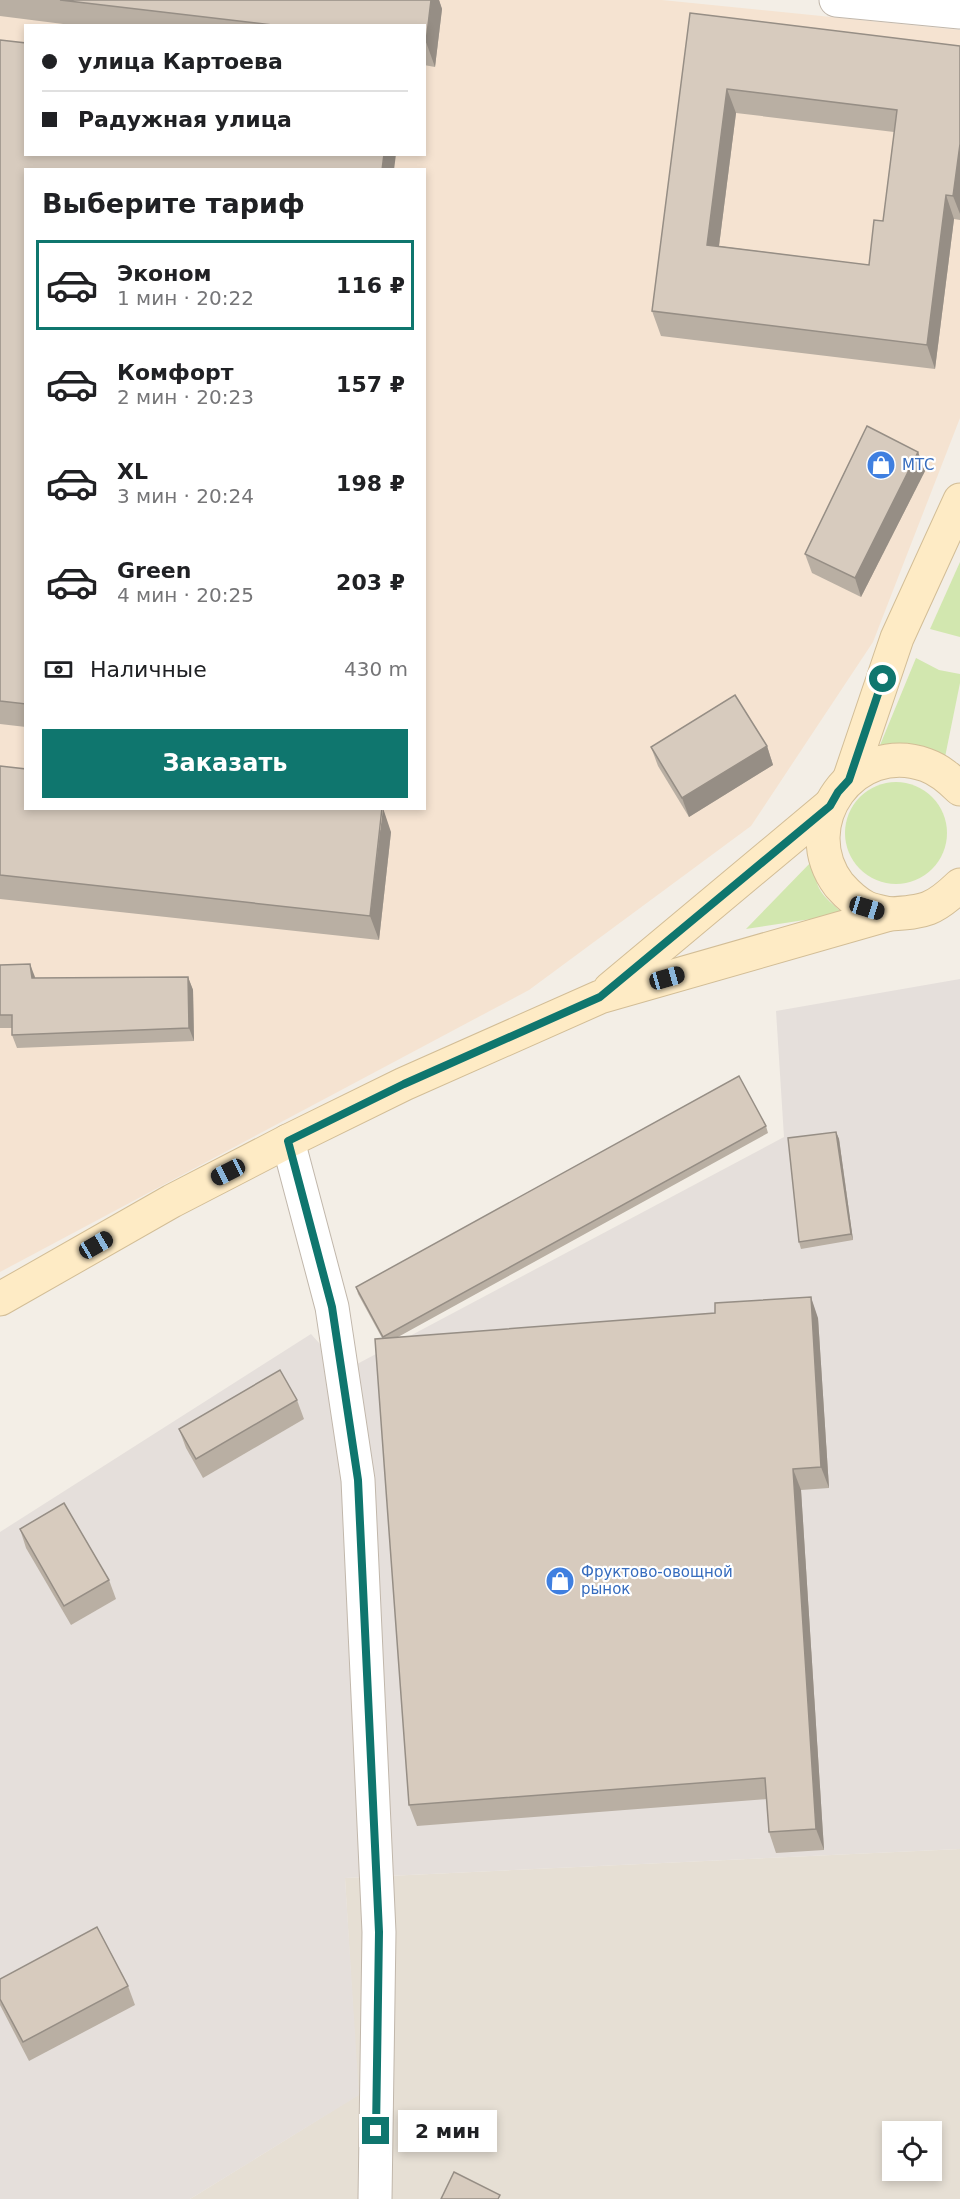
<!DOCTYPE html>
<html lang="ru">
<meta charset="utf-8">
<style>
:root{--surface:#fff;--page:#f6f6f6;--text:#202124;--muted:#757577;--line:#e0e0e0;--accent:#0f766e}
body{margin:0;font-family:"DejaVu Sans",sans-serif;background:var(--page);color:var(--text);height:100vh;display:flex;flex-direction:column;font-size:22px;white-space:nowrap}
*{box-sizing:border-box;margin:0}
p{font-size:20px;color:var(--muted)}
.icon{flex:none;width:33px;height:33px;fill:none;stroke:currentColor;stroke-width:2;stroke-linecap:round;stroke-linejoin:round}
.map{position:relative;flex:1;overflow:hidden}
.side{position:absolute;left:24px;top:168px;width:402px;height:642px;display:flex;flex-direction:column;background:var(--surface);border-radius:0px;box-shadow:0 3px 9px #0003}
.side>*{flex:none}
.hud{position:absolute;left:24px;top:24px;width:402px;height:132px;border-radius:0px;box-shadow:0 3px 9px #0003;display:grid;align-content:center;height:132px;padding:0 18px;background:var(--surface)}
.controls{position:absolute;left:882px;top:2121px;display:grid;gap:12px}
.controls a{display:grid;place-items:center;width:60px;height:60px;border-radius:0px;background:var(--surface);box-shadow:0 3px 9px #0003;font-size:30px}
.end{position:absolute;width:27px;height:27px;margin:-14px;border:8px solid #0f766e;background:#fff;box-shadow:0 0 0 3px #fff}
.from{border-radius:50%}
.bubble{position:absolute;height:42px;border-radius:0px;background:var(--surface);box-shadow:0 3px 9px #0003;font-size:20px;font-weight:700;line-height:42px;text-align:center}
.car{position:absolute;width:18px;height:36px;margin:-18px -9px;border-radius:8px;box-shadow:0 0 4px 2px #0007;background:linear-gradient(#222 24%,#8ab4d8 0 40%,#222 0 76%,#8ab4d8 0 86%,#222 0)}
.hud b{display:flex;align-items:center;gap:21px;height:57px;font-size:22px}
.hud b+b{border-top:2px solid var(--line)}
.hud i{width:15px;height:15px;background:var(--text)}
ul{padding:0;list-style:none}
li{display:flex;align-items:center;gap:18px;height:90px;margin:0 12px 9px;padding:0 6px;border:3px solid transparent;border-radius:0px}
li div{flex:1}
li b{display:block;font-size:22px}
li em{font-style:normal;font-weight:700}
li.on{border-color:var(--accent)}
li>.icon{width:54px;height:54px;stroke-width:1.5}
h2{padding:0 18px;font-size:27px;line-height:72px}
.pay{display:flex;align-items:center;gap:15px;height:66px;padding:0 18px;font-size:22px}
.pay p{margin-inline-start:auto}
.primary-button{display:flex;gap:12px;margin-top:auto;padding:12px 18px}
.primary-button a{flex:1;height:69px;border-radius:0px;background:var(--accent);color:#fff;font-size:24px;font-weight:700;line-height:69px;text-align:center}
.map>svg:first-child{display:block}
</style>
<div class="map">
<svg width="960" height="2199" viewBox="0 0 960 2199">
<rect width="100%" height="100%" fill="#f3eee6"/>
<path fill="#e6dfd4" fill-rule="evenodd" d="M960 1849V2199H190L358 2095 345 1878ZM892 2132H932V2170H892Z"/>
<path fill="#f5e3d1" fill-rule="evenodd" d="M0 0H662L960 30V418L873 642 751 826 529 990 0 1272ZM26 26H424V154H26ZM26 170H424V808H26Z"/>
<polygon fill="#e5dfdb" points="960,979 960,1849 345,1878 359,2095 190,2199 0,2199 0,1532 311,1334 344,1371 784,1137 776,1011"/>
<g fill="#d2e7af">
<polygon points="960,562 960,637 930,629"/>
<polygon points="916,658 939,670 960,674 960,683 944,762 878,750"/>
<circle cx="896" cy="833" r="51"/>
<path d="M813 860C816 892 821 894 844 914L746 929Z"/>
</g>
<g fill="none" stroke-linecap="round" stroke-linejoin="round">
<g stroke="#c1b7ab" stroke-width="35">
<polyline id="minor" points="288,1141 332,1307 358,1480 379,1932 375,2199"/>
</g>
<g stroke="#c1b7ab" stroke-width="35">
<polyline id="tertiary" points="836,0 960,12"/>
</g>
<g stroke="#d2bd96" stroke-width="35">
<g id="secondary">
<polyline points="849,780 897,638 960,500"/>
<path d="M890 914C882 912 874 911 867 908 856 903 847 894 839 885 793 824 854 739 926 765 940 770 950 779 960 789"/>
<polyline points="610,989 829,806"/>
<path d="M0 1299 172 1201 288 1141 404 1084 600 997 890 914C925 912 934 910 960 885"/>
</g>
</g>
<use href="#minor" stroke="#fff" stroke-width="33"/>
<use href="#tertiary" stroke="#fff" stroke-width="33"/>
<use href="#secondary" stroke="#feebc5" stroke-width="33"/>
</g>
<g fill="#b9afa3" fill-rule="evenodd">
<polygon points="0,0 439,0 442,9 435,67 424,65 424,26 79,26 0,16"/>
<path d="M690 13 960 46V220L954 219 935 369 661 336 652 311ZM736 113 894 132 883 221 869 265 719 246Z"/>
<polygon points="0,40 26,170 26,727 0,724"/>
<polygon points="918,452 925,471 861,597 812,573 805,554"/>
<polygon points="767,746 773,765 689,817 658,766 651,747"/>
<polygon points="0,766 391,832 379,940 0,899"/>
<polygon points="0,965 35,978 188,977 193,990 194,1041 17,1048 12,1035 12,1028 0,1028"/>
<polygon points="766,1126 768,1133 398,1337 818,1318 829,1488 801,1490 824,1850 776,1853 769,1832 767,1799 417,1826 409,1805 382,1338 358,1294 356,1287"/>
<polygon points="836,1132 839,1139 853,1240 801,1249 799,1242"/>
<polygon points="297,1400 304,1419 203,1478 186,1448 179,1429"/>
<polygon points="20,1529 109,1580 116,1599 71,1625 26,1548"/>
<polygon points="0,1979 128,1986 135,2005 29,2061 0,2005"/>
</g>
<g fill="#968e85">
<polygon points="431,0 439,0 442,9 435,67 426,42"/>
<polygon points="727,89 736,113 716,269 707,245"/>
<polygon points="960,144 960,214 953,196"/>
<polygon points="384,154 396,154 394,170 382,170"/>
<polygon points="946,195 954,219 935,369 927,345"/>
<polygon points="918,452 925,471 861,597 855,578"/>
<polygon points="767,746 773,765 689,817 682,798"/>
<polygon points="383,808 391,832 379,940 370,916"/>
<polygon points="30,964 35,977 37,991 32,978"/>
<polygon points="188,977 193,990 194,1041 189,1028"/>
<polygon points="836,1132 839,1139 853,1240 851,1234"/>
<polygon points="811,1297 818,1318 829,1488 821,1467"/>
<polygon points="793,1469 801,1490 824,1850 816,1829"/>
</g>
<g fill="#d7cbbe" stroke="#968e85" stroke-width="1.5" fill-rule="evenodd">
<polygon points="60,0 431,0 426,42 424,42 424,26 281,26"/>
<path d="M690 13 960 46V144L953 196 946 195 927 345 652 311ZM727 89 897 110 883 221 874 220 869 265 707 245Z"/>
<polygon points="0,40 26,43 26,154 384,154 382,170 26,170 26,704 0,701"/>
<polygon points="867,426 918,452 855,578 805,554"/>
<polygon points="735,695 767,746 682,798 651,747"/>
<polygon points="0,766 26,769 26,808 382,808 370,916 0,875"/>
<polygon points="30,964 32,978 188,977 189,1028 12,1035 12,1015 0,1015 0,965"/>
<polygon points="739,1076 766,1126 383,1337 356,1287"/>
<polygon points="836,1132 851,1234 799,1242 788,1138"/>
<polygon points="811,1297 821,1467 793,1469 816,1829 769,1832 765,1778 409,1805 375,1339 715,1313 715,1303"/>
<polygon points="280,1370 297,1400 196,1459 179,1429"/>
<polygon points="64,1503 109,1580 64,1606 20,1529"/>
<polygon points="97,1927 128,1986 23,2042 0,1999 0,1979"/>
<polygon points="454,2172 500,2195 498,2199 441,2199"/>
</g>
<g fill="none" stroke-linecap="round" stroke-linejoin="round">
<polyline stroke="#0f766e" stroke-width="8" points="376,2131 379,1932 358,1480 332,1307 288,1141 404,1084 600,997 830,806 838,792 849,780 883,679"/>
</g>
<defs>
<g id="shop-disc" transform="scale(1.5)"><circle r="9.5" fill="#3f7fe0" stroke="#fff"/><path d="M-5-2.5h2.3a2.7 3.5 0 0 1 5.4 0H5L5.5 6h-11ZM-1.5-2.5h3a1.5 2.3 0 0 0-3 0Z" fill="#fff"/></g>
</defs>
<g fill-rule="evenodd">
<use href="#shop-disc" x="881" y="465"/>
<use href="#shop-disc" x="560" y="1581"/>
</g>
<g text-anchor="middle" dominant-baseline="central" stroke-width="4.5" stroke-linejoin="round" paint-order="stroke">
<g font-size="15" fill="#366cbe" stroke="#fff" text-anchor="start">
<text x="902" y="465">МТС</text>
<text x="581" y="1572">Фруктово-овощной<tspan x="581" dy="17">рынок</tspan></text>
</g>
</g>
</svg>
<div class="controls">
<a><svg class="icon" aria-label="locate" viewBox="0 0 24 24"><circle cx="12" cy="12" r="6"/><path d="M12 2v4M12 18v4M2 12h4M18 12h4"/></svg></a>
</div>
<i class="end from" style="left:883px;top:679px"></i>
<i class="end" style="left:376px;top:2131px"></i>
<div class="bubble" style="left:398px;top:2110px;width:99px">2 мин</div>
<i class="car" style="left:867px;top:908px;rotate:107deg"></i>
<i class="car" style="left:667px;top:978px;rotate:74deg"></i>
<i class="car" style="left:228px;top:1172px;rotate:243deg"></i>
<i class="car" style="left:96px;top:1245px;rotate:60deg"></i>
<div class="hud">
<b><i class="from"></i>улица Картоева</b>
<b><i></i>Радужная улица</b>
</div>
<section class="side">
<h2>Выберите тариф</h2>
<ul>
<li class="on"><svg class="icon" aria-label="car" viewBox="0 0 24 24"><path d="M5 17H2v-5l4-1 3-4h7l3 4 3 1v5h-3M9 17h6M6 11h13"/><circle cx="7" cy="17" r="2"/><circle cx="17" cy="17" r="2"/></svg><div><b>Эконом</b><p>1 мин · 20:22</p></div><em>116 ₽</em></li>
<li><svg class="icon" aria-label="car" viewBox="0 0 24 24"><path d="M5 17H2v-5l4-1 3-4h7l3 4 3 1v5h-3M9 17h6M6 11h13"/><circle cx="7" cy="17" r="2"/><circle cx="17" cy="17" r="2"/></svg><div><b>Комфорт</b><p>2 мин · 20:23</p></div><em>157 ₽</em></li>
<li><svg class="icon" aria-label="car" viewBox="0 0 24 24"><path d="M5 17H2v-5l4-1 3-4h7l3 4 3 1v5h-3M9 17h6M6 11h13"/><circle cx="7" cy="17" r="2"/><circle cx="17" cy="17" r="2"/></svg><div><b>XL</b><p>3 мин · 20:24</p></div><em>198 ₽</em></li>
<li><svg class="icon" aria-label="car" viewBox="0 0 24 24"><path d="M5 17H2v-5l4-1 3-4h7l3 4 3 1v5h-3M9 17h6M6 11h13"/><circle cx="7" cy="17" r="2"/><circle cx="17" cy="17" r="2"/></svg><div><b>Green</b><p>4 мин · 20:25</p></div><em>203 ₽</em></li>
</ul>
<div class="pay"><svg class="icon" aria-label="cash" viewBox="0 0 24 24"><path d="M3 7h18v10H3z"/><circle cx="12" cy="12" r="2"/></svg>Наличные<p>430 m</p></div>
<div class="primary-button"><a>Заказать</a></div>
</section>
</div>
